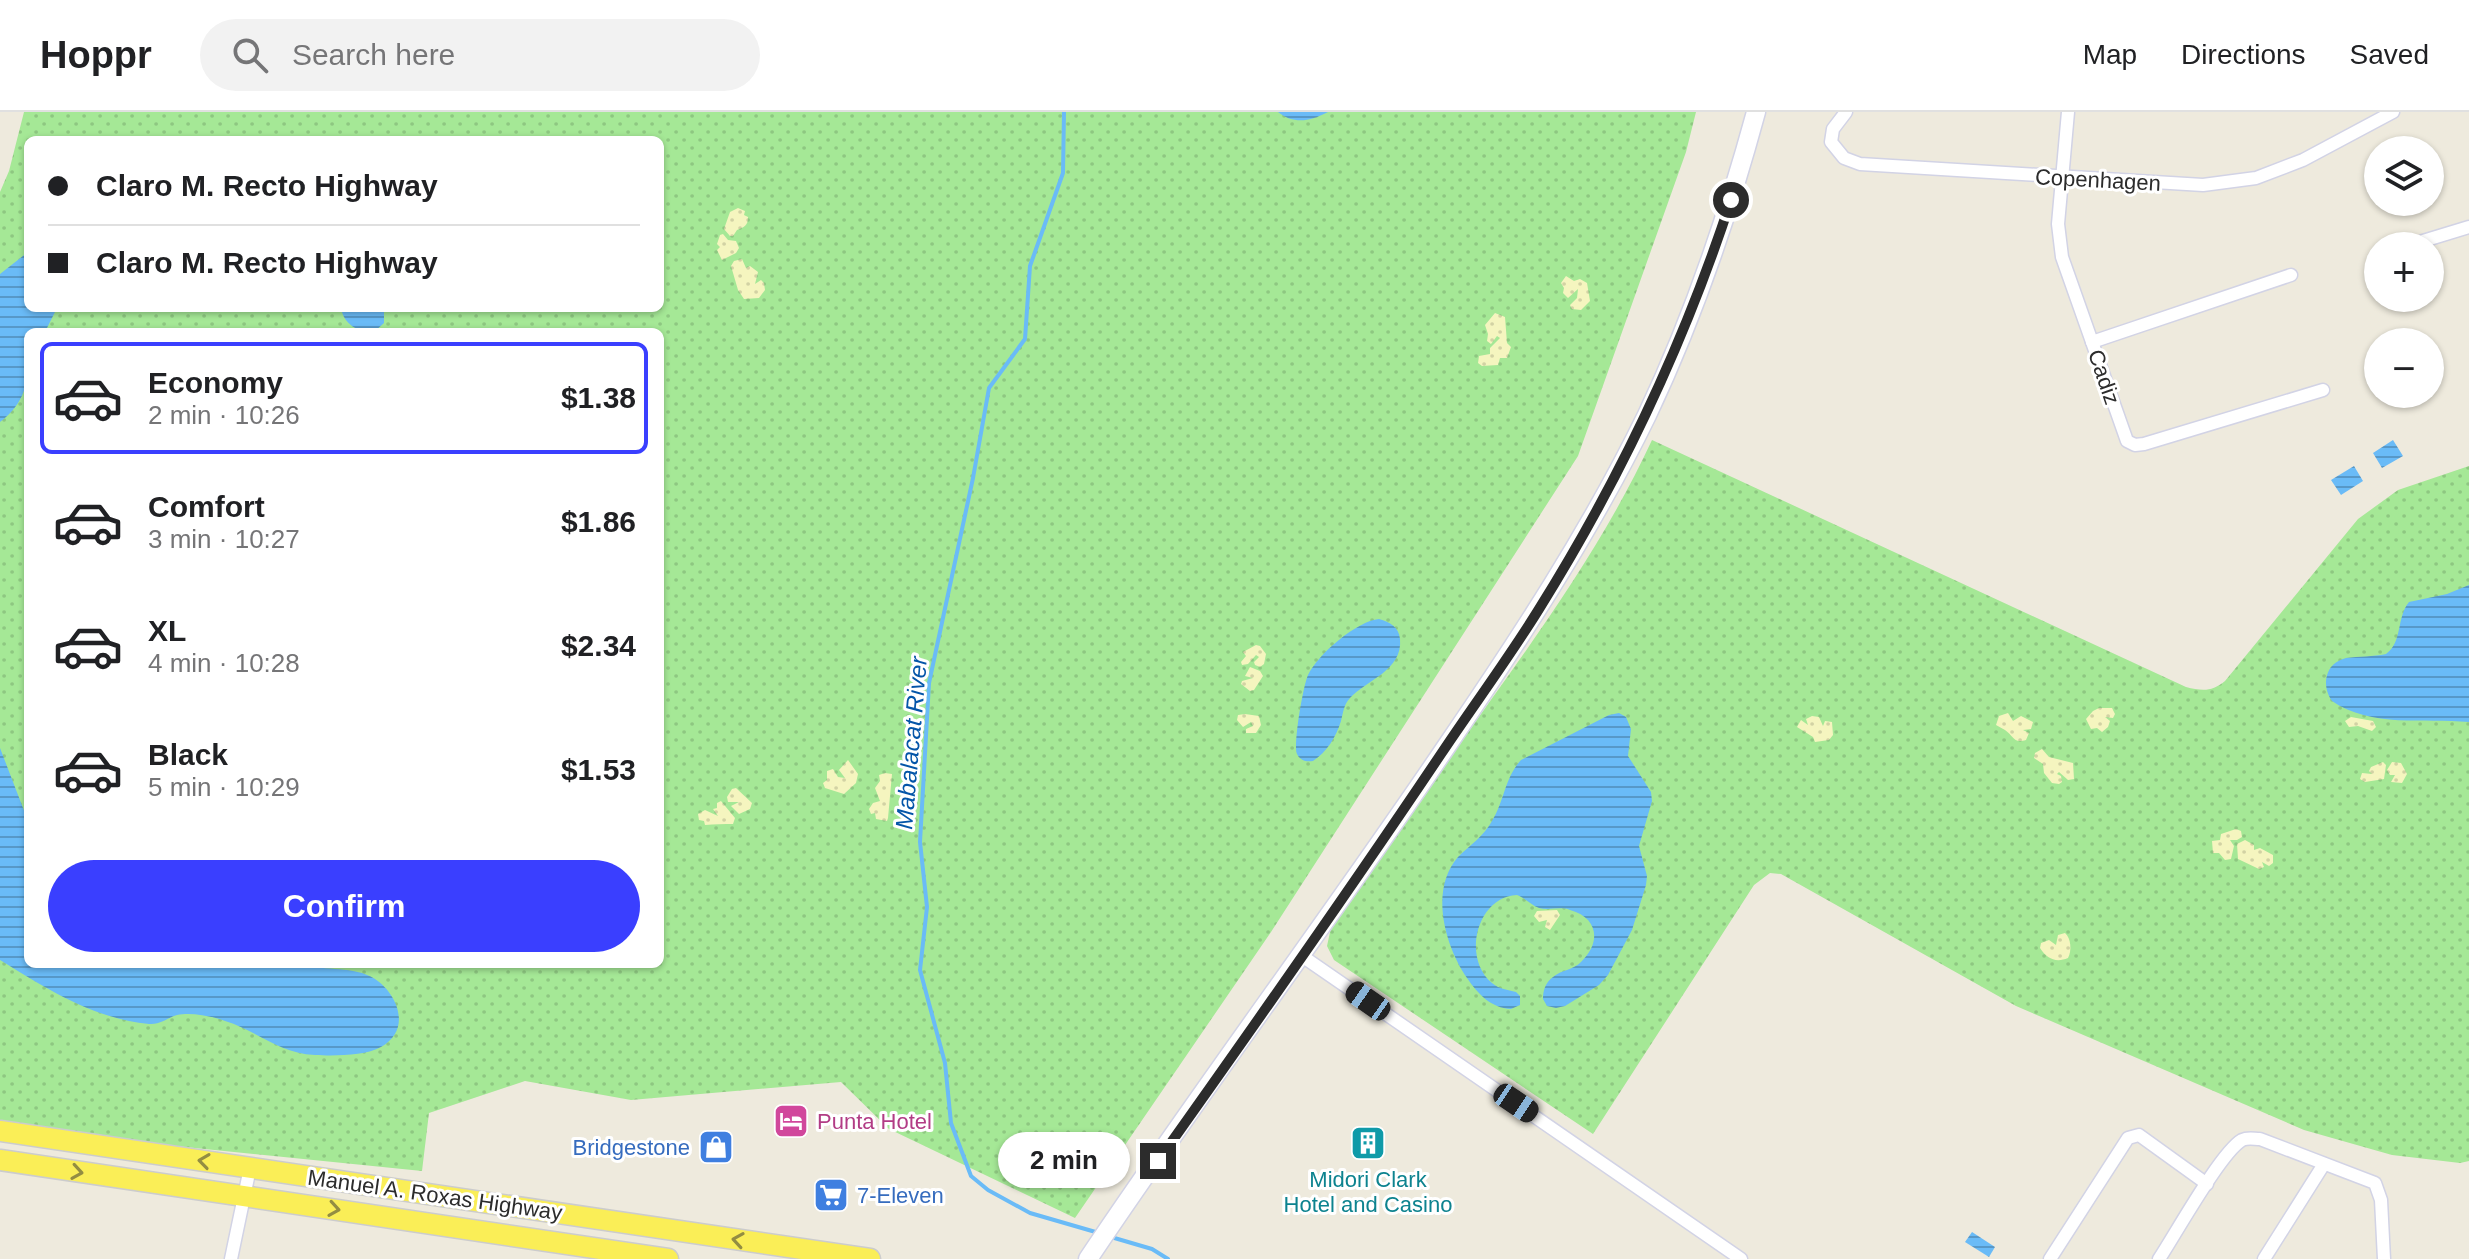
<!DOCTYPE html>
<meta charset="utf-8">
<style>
:root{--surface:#fff;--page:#f2f2f2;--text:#202124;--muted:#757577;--line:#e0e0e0;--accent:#3a3fff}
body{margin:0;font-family:Helvetica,sans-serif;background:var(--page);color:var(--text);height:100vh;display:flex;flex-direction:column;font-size:30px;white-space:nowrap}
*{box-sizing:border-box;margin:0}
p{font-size:26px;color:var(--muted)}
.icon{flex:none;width:44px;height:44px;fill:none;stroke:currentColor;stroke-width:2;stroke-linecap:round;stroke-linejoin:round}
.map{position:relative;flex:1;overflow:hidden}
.details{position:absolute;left:24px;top:216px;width:640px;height:640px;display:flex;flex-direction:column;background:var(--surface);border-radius:12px;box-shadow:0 2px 6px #0004}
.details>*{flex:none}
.top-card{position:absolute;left:24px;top:24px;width:640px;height:176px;border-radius:12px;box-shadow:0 2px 6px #0004;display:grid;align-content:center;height:176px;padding:0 24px;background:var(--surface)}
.controls{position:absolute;left:2364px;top:24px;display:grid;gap:16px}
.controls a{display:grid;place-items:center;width:80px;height:80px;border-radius:50%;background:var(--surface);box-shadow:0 2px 6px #0004;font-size:40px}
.end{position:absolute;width:36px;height:36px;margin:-18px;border:10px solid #2c2c2c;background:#fff;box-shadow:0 0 0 4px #fff}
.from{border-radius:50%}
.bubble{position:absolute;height:56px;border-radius:28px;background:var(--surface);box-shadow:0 2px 6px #0004;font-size:26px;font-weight:700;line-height:56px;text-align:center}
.car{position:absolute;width:24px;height:48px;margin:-24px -12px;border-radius:10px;box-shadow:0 0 6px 2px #0007;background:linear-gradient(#222 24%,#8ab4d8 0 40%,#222 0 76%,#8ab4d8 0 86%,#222 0)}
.top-card b{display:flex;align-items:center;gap:28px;height:76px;font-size:30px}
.top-card b+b{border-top:2px solid var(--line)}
.top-card i{width:20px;height:20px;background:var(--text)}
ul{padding:14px 0 0;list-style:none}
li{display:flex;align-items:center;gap:24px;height:112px;margin:0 16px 12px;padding:0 8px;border:4px solid transparent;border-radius:12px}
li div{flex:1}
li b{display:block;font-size:30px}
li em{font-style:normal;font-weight:700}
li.on{border-color:var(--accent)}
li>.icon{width:72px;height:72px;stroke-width:1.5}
.button{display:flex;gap:16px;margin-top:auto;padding:16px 24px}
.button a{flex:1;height:92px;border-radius:48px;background:var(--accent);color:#fff;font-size:32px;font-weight:700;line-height:92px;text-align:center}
header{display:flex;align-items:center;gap:48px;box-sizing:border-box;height:112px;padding:0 40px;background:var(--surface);border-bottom:2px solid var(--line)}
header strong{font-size:38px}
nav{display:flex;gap:44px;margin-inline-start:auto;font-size:28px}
.search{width:560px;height:72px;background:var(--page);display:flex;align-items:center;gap:20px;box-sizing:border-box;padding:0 28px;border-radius:44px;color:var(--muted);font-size:30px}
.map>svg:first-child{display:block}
</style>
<header>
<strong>Hoppr</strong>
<div class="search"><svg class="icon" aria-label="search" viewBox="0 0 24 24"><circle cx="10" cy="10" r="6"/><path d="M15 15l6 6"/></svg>Search here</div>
<nav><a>Map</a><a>Directions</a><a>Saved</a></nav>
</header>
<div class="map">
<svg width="2469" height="1147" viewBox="0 0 2469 1147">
<defs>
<pattern id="green-dots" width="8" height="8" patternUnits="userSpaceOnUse" patternTransform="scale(2)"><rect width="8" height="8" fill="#a5e896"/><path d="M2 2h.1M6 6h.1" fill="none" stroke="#8ec781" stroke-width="1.8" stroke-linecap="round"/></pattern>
<pattern id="sand-dots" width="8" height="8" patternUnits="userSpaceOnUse" patternTransform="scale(2)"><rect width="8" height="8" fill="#f5f5bf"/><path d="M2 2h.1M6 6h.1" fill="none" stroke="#d2d2a4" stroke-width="1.8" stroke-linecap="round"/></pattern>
<pattern id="water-rules" width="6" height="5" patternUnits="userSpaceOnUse" patternTransform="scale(2)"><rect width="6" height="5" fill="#6abbf7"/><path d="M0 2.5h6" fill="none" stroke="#5798c8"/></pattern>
</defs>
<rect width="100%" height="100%" fill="#eeeadd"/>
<g fill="url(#green-dots)" fill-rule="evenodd">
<path d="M24 0H1696L1686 40 1578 344 1271 820 1075 1106 889 1017 841 970 631 988 525 969 429 1001 422 1059 126 1029 0 1010V80L9 59ZM28 28H660V196H28ZM28 220H660V852H28Z"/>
<path d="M1652 328 2186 575C2202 579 2212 580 2225 569L2358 407 2398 378 2469 354V1049L2460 1051 2392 1043 2304 1018 2016 894 1781 762 1770 761 1754 773 1593 1022 1334 848 1327 834 1332 811C1384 738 1436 665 1488 592 1549 507 1608 423 1652 328Z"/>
</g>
<g fill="url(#sand-dots)">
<path d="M738 96 745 99 744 103 748 105C748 114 744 115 737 118L733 124H730L724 117 730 100Z"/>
<polygon points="723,122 728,128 736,129 739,136 736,141 722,148 717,138 720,135 717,132 720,123"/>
<polygon points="742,147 746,156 750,154 758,160 755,172 761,168 764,171 765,178 759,186 744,187 738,178 731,154 734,149"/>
<polygon points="1566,164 1574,169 1580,167 1587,171 1590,189 1581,198 1572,197 1570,193 1577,186 1578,177 1568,186 1563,181 1564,176 1561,171"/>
<polygon points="1495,201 1505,205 1507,231 1511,235 1507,246 1500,246 1498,253 1482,254 1478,251 1479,244 1490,242 1490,236 1500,226 1497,224 1491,232 1487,229 1488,222 1485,213"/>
<polygon points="1256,533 1260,534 1266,542 1264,552 1260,555 1255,553 1254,550 1259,545 1256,543 1248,552 1242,553 1241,550 1246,544 1243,540"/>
<polygon points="1250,555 1260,559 1263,564 1254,578 1250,579 1241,572 1242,569 1253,566 1245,564"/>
<polygon points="2099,596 2112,596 2115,602 2113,606 2105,605 2110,609 2108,615 2102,620 2097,616 2091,617 2086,607 2093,599"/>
<path d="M2008 601 2013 609 2021 604 2033 610 2031 617 2023 618 2029 621 2026 628C2013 632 2014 624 2005 618 2002 616 1999 615 1996 613L1999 604Z"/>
<polygon points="1245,602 1259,604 1261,613 1256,621 1246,621 1246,617 1253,614 1251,610 1243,615 1237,608 1238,603"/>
<polygon points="1812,604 1819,605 1823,614 1825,609 1832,610 1833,623 1829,628 1815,630 1813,625 1797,615 1801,608 1808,613 1806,607"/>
<polygon points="2351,605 2373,609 2376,615 2372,619 2358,614 2349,615 2345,609"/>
<polygon points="2042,637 2049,645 2073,651 2074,667 2068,668 2059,660 2057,662 2061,664 2062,670 2059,672 2052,671 2044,661 2043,652 2034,646 2035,641"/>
<polygon points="848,648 858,662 856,671 844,682 825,676 823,671 827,668 827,659 833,657 838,665 845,666 839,658"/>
<polygon points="2383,650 2386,653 2384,667 2365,670 2360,667 2362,661 2372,662 2369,659 2371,655"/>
<polygon points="2392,650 2401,651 2407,662 2402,671 2391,670 2395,663 2390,663 2387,658"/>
<polygon points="885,661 892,662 888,706 887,709 876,707 875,701 871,702 869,697 873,691 880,689 875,676 880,669 879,663"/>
<polygon points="736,676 752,691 750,697 739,702 731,694 739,690 728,690 727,685 732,677"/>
<path d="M721 689 735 706 733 712C724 712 714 712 705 713L704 709 699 708 698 702 705 698 718 704 713 697 717 696V691Z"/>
<polygon points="2236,717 2241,719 2242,725 2237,728 2230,728 2234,734 2231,747 2225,748 2219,741 2213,741 2212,729 2220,728 2221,722"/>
<polygon points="2245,728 2254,733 2254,738 2260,736 2273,743 2273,751 2269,754 2262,750 2264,755 2259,757 2238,747 2237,732"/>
<polygon points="1557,798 1560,803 1550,818 1545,815 1547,808 1539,810 1534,804 1537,799"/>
<path d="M2065 821C2071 826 2072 839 2068 846 2056 851 2047 847 2040 836L2041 831 2049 828 2056 833 2058 823Z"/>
</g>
<g fill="url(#water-rules)">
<path d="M1278 0H1328C1311 9 1294 13 1278 0Z"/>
<path d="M28 140V196H57L45 220H28C28 257 33 285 0 310V162Z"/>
<path d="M341 196H384V211L374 220C358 220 344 213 341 196Z"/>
<polygon points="2393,328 2403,344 2382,356 2373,341"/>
<polygon points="2354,354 2363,369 2341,383 2331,368"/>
<path d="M2469 473V610C2424 606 2371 616 2332 589 2321 573 2325 551 2346 546 2359 544 2373 545 2386 542 2403 530 2396 506 2409 490L2447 482Z"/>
<path d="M1379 507C1390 510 1399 515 1400 527 1403 558 1367 568 1350 586 1344 592 1343 601 1341 609 1336 625 1327 640 1313 649 1306 650 1301 649 1297 642 1293 633 1303 574 1308 563 1318 542 1357 509 1379 507Z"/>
<path d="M1619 601 1626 605 1631 617 1628 644 1651 680 1652 689 1639 734 1647 764 1646 773 1632 818 1608 863 1599 873 1565 894 1556 896 1547 894 1543 887C1543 879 1545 871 1553 865 1561 858 1573 858 1581 850 1601 831 1599 806 1570 798 1560 794 1549 799 1539 796 1531 793 1525 786 1517 783 1476 785 1462 847 1492 871 1499 877 1508 878 1516 880L1520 884V893L1511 897C1491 896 1478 882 1467 866 1445 834 1429 778 1458 745 1470 733 1484 724 1492 709 1504 690 1505 665 1521 648L1609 603Z"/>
<path d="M0 636 28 709V852H304C326 860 353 853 375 867 398 882 412 918 381 935 365 944 333 944 315 943 278 941 258 919 225 909 212 904 191 900 177 903 167 906 160 913 149 912 92 906 47 877 0 848Z"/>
<polygon points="1972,1120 1995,1135 1989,1145 1965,1130"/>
</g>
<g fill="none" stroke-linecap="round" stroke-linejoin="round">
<g stroke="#6abbf7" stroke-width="4">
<polyline points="1064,0 1063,61 1030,154 1025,227 989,276 973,366 929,571 920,730 927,795 920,858 945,951 951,1011 971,1064 988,1078 1030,1101 1099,1121"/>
<polyline points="1111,1125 1152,1137 1168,1147"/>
</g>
<g stroke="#d2d3e5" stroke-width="15">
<g id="minor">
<polyline points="1846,0 1833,17 1831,30 1844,46 1860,52 2203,73 2256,66 2303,48 2393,0"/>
<polyline points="2068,0 2058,112 2062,145 2127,329 2135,333 2144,332 2323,278"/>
<polyline points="2423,129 2469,115"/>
<polyline points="2092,230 2291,163"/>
<polyline points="1302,844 1741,1147"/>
<polyline points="231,1147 250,1056"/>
<polyline points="2050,1147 2128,1026 2139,1023 2207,1072"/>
<path d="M2159 1147C2175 1123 2221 1040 2242 1028 2248 1025 2254 1027 2260 1027L2375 1071 2381 1088 2384 1147"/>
<polyline points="2264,1147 2324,1052"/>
</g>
</g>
<g stroke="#d2d3e5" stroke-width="21">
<path id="secondary" d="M1088 1147C1204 974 1329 808 1446 635 1519 528 1590 420 1647 303 1693 206 1728 103 1756 0"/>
</g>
<g stroke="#ccc" stroke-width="23">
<g id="primary">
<polyline points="0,1019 870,1147"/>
<polyline points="0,1048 668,1147"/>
</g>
</g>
<use href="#minor" stroke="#fff" stroke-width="12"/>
<use href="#secondary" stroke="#fff" stroke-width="18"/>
<use href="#primary" stroke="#faee57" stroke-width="20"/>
</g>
<defs><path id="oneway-chevron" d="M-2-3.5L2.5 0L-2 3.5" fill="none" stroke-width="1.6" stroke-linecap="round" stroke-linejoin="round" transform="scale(2)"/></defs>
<g stroke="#938d42">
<use href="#oneway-chevron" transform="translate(204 1049) rotate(-172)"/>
<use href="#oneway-chevron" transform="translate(77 1060) rotate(9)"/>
<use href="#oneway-chevron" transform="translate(334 1097) rotate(9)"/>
<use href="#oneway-chevron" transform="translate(738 1128) rotate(-171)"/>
</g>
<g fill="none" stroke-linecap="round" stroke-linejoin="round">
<path stroke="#2c2c2c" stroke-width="10" d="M1158 1049C1254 914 1349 779 1441 642 1473 594 1508 547 1539 497 1619 369 1684 232 1731 88"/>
</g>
<defs>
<g id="hotel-square" transform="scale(1.8)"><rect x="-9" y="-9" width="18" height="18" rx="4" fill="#d1479c" stroke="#fff"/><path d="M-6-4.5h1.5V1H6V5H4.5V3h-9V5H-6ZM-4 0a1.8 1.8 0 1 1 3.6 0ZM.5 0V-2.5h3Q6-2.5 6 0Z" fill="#fff"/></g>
<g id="building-square" transform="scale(1.8)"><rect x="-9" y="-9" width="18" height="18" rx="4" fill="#0f9aa8" stroke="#fff"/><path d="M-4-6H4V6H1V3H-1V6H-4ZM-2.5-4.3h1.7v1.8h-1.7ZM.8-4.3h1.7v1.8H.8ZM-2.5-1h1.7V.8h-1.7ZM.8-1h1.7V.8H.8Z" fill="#fff"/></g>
<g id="shop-square" transform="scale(1.8)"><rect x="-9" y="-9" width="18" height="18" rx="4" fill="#3f7fe0" stroke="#fff"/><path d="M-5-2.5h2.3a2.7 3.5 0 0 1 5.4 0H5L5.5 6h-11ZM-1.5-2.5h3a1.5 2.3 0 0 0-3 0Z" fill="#fff"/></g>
<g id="supermarket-square" transform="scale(1.8)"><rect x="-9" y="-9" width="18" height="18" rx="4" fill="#3f7fe0" stroke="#fff"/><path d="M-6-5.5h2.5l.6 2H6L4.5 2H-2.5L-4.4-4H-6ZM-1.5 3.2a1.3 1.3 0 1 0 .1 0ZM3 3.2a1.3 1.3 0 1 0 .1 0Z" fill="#fff"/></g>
</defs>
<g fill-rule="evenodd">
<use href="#hotel-square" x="791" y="1009"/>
<use href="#building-square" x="1368" y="1031"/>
<use href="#shop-square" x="716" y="1035"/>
<use href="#supermarket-square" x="831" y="1083"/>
</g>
<g text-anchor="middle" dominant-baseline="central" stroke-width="6" stroke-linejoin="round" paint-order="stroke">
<g font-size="22" fill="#2c2c2c" stroke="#fff">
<text transform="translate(2098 68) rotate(3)">Copenhagen</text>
<text transform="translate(2104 265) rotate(71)">Cadiz</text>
<text transform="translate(435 1083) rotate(8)">Manuel A. Roxas Highway</text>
</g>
<g font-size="22" fill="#b23c85" stroke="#fff" text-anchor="start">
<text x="817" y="1009">Punta Hotel</text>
</g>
<g font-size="22" fill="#366cbe" stroke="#fff" text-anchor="end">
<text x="690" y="1035">Bridgestone</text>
<text x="857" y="1083" text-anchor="start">7-Eleven</text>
</g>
<g font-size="22" fill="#0d838f" stroke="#fff">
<text x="1368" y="1067">Midori Clark<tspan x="1368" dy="25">Hotel and Casino</tspan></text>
</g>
<g font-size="24" font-style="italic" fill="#0455a8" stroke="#fff">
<text transform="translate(911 631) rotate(-85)">Mabalacat River</text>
</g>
</g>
</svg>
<div class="controls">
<a><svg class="icon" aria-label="layers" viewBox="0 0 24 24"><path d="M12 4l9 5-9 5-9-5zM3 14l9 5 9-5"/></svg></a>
<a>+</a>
<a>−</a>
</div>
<i class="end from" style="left:1731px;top:88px"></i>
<i class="end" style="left:1158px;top:1049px"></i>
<div class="bubble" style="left:998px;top:1020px;width:132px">2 min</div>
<i class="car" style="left:1368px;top:889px;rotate:305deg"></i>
<i class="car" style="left:1516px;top:991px;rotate:124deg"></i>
<div class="top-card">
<b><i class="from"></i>Claro M. Recto Highway</b>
<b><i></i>Claro M. Recto Highway</b>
</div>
<section class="details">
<ul>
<li class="on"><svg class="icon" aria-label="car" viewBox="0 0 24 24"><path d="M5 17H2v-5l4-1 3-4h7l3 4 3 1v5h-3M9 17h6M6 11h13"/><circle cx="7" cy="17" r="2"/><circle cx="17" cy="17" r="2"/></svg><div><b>Economy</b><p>2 min · 10:26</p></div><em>$1.38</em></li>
<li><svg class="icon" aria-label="car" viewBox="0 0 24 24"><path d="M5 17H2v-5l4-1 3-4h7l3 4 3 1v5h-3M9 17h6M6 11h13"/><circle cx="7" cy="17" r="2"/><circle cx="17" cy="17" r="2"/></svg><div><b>Comfort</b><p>3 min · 10:27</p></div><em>$1.86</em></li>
<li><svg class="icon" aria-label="car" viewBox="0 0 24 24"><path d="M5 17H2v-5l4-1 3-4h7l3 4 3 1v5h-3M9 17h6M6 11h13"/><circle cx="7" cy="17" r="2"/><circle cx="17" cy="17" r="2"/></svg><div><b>XL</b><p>4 min · 10:28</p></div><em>$2.34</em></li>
<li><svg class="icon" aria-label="car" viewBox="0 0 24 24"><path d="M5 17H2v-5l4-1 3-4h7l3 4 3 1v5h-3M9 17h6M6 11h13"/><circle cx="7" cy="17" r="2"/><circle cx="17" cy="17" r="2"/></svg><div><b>Black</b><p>5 min · 10:29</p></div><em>$1.53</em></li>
</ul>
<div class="button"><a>Confirm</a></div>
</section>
</div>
